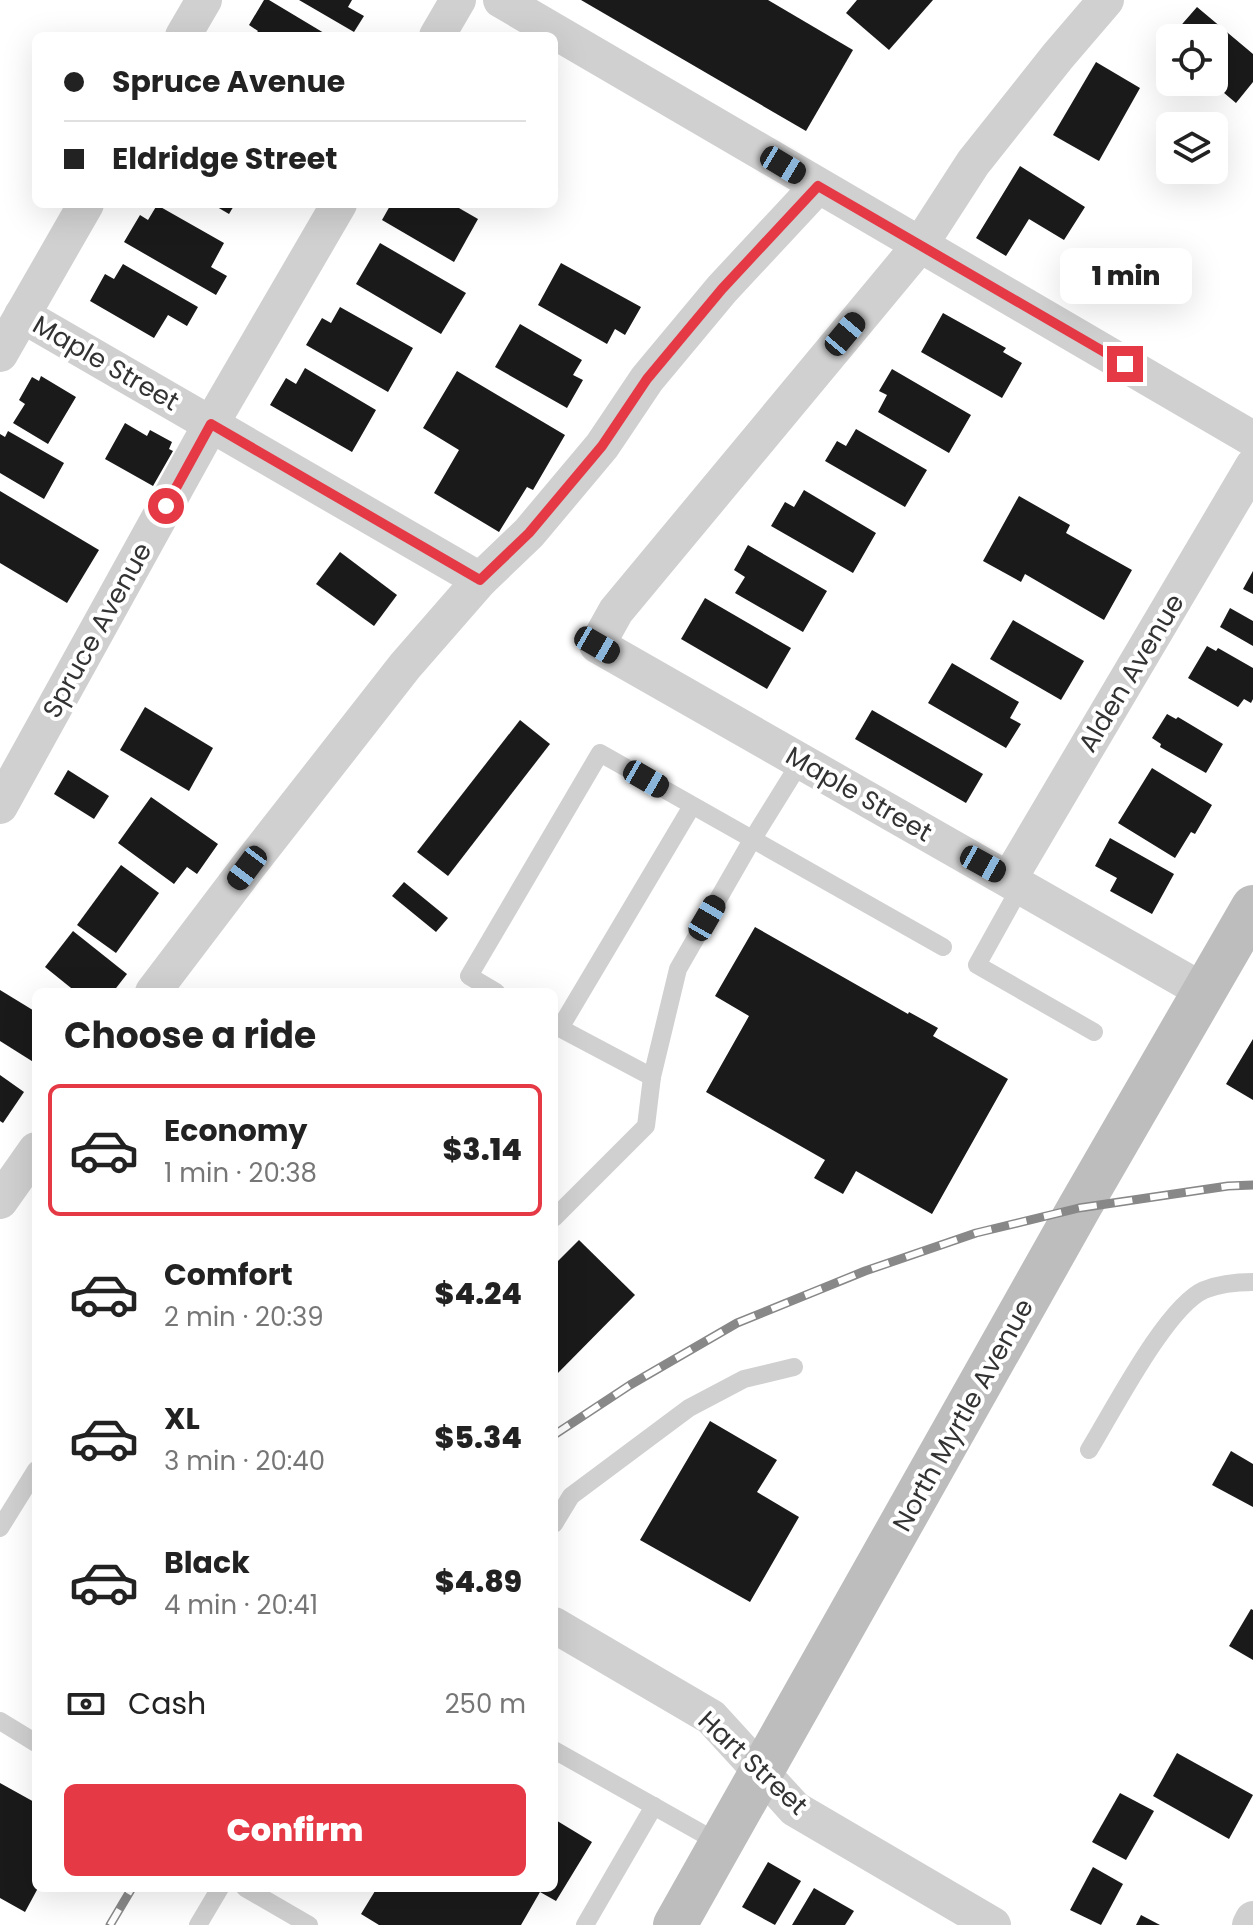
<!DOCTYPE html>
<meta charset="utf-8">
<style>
:root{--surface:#fff;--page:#f6f6f6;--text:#222;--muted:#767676;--line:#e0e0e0;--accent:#e63946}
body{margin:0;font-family:Poppins,sans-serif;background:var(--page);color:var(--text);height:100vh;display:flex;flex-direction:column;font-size:30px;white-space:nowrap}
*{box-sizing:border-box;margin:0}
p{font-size:26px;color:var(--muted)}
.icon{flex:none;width:44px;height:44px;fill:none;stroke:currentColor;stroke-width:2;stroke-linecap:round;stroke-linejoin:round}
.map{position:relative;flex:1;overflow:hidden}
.sheet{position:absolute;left:32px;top:988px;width:526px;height:904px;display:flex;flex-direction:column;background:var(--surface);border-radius:12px;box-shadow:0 8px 32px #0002}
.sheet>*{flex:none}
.hud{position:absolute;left:32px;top:32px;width:526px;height:176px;border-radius:12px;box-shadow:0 8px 32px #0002;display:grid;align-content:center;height:176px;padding:0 32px;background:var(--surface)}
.buttons{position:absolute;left:1156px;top:24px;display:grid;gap:16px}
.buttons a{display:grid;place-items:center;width:72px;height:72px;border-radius:12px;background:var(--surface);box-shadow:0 8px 32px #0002;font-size:40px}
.end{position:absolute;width:36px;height:36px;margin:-18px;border:10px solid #e63946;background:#fff;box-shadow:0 0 0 4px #fff}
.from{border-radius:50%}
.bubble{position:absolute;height:56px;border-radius:12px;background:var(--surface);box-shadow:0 8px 32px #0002;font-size:26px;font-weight:800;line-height:56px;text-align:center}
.car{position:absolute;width:24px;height:48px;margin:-24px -12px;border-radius:10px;box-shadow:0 0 6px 2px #0007;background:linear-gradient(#222 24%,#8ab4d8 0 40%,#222 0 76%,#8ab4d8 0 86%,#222 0)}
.hud b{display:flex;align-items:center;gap:28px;height:76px;font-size:30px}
.hud b+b{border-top:2px solid var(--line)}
.hud i{width:20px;height:20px;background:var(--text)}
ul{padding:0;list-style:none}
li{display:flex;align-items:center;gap:24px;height:132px;margin:0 16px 12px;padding:0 16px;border:4px solid transparent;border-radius:12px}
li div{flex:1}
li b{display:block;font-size:30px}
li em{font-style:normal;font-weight:800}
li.current{border-color:var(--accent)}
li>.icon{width:72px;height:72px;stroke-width:1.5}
h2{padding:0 32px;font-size:36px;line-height:96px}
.pay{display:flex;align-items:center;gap:20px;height:88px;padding:0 32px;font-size:30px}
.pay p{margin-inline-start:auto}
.cta{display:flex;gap:16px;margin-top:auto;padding:16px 32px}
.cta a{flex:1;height:92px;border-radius:12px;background:var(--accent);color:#fff;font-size:32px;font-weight:800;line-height:92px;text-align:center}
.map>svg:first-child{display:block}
</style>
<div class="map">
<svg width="1253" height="1925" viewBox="0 0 1253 1925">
<rect width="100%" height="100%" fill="#fff"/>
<g fill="#1a1a1a">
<polygon points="264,0 269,0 329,36 254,36 258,31 249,25"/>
<polygon points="299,0 352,0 348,7 364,16 354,32"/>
<polygon points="581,0 768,0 853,50 806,131"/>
<polygon points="857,0 933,0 889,50 846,13"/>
<polygon points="1197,7 1253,54 1253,82 1236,103 1211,82 1214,82 1214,38 1170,38"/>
<polygon points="1096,62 1140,88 1099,161 1053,135"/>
<polygon points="1020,166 1085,207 1064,240 1029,219 1006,256 976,238"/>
<polygon points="212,204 235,204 229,214"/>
<polygon points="391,204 452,204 478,219 454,262 382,220"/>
<polygon points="157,205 224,243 211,267 227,276 216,295 124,242 140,215 148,220"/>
<polygon points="380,243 466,293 441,334 356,284"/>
<polygon points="561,263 641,307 625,335 615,329 607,344 538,305"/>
<polygon points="123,264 198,307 187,326 168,315 154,338 90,301 105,274 114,279"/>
<polygon points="340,307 413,348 388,392 306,345 322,318 331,323"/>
<polygon points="943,313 1006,348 1003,352 1022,363 1002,398 921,352"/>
<polygon points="520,324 582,360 573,375 583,380 567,408 495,367"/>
<polygon points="305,368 376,410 352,452 270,405 286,378 296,384"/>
<polygon points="892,369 971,415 949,453 878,412 887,395 879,391"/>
<polygon points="457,371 565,435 533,490 527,487 499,532 434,493 459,450 423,428"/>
<polygon points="41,376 76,397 48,444 13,423 25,404 19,400 32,377 39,381"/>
<polygon points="125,423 147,436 150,430 172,442 169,449 173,451 153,486 105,459"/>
<polygon points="856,429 927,470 905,507 825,461 837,441 846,446"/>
<polygon points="8,431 64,463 44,499 0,473 0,434 5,437"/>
<polygon points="804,490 876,533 853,573 771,526 785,502 794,507"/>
<polygon points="0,491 99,550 67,603 0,563"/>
<polygon points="1019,496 1070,525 1066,533 1132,570 1104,620 1025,574 1021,582 983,561"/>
<polygon points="748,545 827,591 803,632 735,593 745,577 734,570"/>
<polygon points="340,552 397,595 374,626 316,584"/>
<polygon points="1253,571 1253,594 1243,589"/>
<polygon points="705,598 791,648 767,689 681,639"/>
<polygon points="1230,608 1253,621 1253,646 1220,627"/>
<polygon points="1013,620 1084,661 1061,700 990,659"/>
<polygon points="1207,646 1216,651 1218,648 1253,668 1253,699 1251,703 1244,699 1238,707 1188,678"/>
<polygon points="952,663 1019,702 1010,718 1021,724 1006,748 928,703"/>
<polygon points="145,707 213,748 189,791 120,750"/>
<polygon points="872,710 983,774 966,803 855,739"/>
<polygon points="1167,714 1176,719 1178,717 1223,744 1206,773 1160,747 1161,744 1152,738"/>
<polygon points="520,720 550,744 448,876 417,852"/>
<polygon points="1152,768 1212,805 1195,834 1191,832 1175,858 1118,823"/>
<polygon points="68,770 109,796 94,819 54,794"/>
<polygon points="151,797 218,844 197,874 187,867 174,884 118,843"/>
<polygon points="1110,838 1174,874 1152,914 1110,891 1117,878 1095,866"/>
<polygon points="121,865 159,893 116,953 77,925"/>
<polygon points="404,882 448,918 436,932 392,896"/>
<polygon points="755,927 908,1014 909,1012 938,1028 933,1036 1008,1079 932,1214 856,1171 843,1194 814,1178 825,1160 706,1092 749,1016 715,996"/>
<polygon points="73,931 127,974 113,992 76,992 45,967"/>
<polygon points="0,990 36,1012 35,1063 0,1041"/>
<polygon points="1253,1039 1253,1100 1226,1084"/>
<polygon points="0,1075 24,1092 3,1123 0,1121"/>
<polygon points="579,1240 635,1295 554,1377 554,1265"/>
<polygon points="710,1421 777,1460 757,1492 799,1517 750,1602 640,1540"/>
<polygon points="1231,1451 1253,1464 1253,1507 1212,1485"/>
<polygon points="1251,1609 1253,1610 1253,1660 1229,1646"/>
<polygon points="1177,1753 1253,1795 1229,1839 1153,1796"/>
<polygon points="0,1783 36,1803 36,1888 38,1888 25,1912 0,1898"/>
<polygon points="1120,1793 1154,1811 1126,1860 1092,1842"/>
<polygon points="554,1819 592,1842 556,1901 540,1892 521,1925 379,1925 361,1914 375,1891 370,1888 554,1888"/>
<polygon points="768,1862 801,1881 775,1925 742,1907"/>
<polygon points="1093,1867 1123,1884 1101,1925 1070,1910"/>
<polygon points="814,1888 854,1911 845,1925 792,1925"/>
<polygon points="1141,1915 1160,1925 1136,1925"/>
</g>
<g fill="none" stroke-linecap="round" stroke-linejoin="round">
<g stroke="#d0d0d0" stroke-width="18">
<polyline points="1021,886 977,965 1094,1032"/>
<polyline points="496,992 469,976 600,753 943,947"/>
<polyline points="554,1025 652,1077"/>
<polyline points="560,1028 692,806"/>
<polyline points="554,1218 646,1126 652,1077 678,969 752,840 801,761"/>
<path d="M1089 1450C1113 1411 1166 1307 1204 1290 1219 1284 1237 1282 1253 1282"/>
<polyline points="554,1524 571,1496 689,1408 744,1379 794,1367"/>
<polyline points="0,1528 36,1470"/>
<polyline points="0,1721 36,1743"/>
<polyline points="554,1750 721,1844"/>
<polyline points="245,1888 309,1925"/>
<polyline points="198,1925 220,1888"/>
<polyline points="585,1925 654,1806"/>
</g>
<g stroke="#d0d0d0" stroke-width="36">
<polyline points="501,0 1253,439"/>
<polyline points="1106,0 1058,56 973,163 920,245 616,611 597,645 1205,992"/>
<polyline points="183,36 204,0"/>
<polyline points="437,36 458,0"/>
<polyline points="22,315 480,580"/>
<polyline points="0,354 86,204"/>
<polyline points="0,806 211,424 339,204"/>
<polyline points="1009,879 1253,466"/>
<polyline points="153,992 247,868 405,666 480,580 529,533 602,446 647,379 722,289 818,186"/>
<polyline points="0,1201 36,1150"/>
<polyline points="554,1625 711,1717 795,1809 993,1925"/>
<polyline points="1250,1925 1253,1919"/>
</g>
<polyline stroke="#bdbdbd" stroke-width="44" points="675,1925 1079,1208 1253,907"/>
<g stroke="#888" stroke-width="9">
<g id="rail">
<polyline points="554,1435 630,1385 737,1323 865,1271 976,1233 1079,1208 1228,1186 1253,1185"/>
<polyline points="110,1925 132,1888"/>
</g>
</g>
<use href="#rail" stroke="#fff" stroke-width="6" stroke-dasharray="18" stroke-linecap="butt"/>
</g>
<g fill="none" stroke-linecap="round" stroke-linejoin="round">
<polyline stroke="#e63946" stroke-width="10" points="166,506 211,424 480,580 529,533 602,446 647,379 722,289 818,186 1125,364"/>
</g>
<g text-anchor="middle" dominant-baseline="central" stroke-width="8" stroke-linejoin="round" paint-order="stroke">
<g font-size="26" fill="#333" stroke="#fff">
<text transform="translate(106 363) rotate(30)">Maple Street</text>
<text transform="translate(97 630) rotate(-61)">Spruce Avenue</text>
<text transform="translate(1131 673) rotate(-59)">Alden Avenue</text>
<text transform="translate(859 794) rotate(30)">Maple Street</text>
<text transform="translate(963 1415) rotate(-61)">North Myrtle Avenue</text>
<text transform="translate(753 1763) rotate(43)">Hart Street</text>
</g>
</g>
</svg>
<div class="buttons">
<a><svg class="icon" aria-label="locate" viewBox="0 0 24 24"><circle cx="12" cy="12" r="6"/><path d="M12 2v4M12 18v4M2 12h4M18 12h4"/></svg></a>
<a><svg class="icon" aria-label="layers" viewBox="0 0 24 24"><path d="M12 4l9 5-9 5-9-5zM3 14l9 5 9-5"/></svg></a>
</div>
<i class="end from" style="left:166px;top:506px"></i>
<i class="end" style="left:1125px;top:364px"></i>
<div class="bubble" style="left:1060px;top:248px;width:132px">1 min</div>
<i class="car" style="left:783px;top:165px;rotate:121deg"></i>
<i class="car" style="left:845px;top:334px;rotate:40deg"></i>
<i class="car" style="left:597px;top:645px;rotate:120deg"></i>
<i class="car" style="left:646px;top:779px;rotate:120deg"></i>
<i class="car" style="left:983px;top:864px;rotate:119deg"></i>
<i class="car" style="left:247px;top:868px;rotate:217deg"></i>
<i class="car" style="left:707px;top:918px;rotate:30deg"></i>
<div class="hud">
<b><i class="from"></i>Spruce Avenue</b>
<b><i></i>Eldridge Street</b>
</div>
<section class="sheet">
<h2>Choose a ride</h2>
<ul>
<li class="current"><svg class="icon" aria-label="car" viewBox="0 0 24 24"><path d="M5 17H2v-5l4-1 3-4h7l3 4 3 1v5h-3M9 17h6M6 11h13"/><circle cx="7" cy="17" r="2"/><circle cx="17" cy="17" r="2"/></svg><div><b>Economy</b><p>1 min · 20:38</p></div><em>$3.14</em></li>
<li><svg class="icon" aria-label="car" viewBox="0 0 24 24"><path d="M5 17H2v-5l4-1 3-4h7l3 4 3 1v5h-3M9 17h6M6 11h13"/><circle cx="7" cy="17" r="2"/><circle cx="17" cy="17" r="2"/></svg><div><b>Comfort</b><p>2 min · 20:39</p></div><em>$4.24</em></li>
<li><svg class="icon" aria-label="car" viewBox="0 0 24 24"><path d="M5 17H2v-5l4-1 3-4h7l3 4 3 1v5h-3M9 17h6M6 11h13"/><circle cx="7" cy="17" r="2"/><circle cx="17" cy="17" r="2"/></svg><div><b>XL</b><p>3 min · 20:40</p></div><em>$5.34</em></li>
<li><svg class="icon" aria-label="car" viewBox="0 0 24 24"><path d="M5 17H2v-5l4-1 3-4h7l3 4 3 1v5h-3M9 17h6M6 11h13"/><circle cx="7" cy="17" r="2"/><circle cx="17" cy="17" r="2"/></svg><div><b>Black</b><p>4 min · 20:41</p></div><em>$4.89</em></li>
</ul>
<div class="pay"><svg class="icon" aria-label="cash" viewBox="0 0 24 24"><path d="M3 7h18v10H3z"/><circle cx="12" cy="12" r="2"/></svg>Cash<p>250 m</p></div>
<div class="cta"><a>Confirm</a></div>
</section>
</div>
